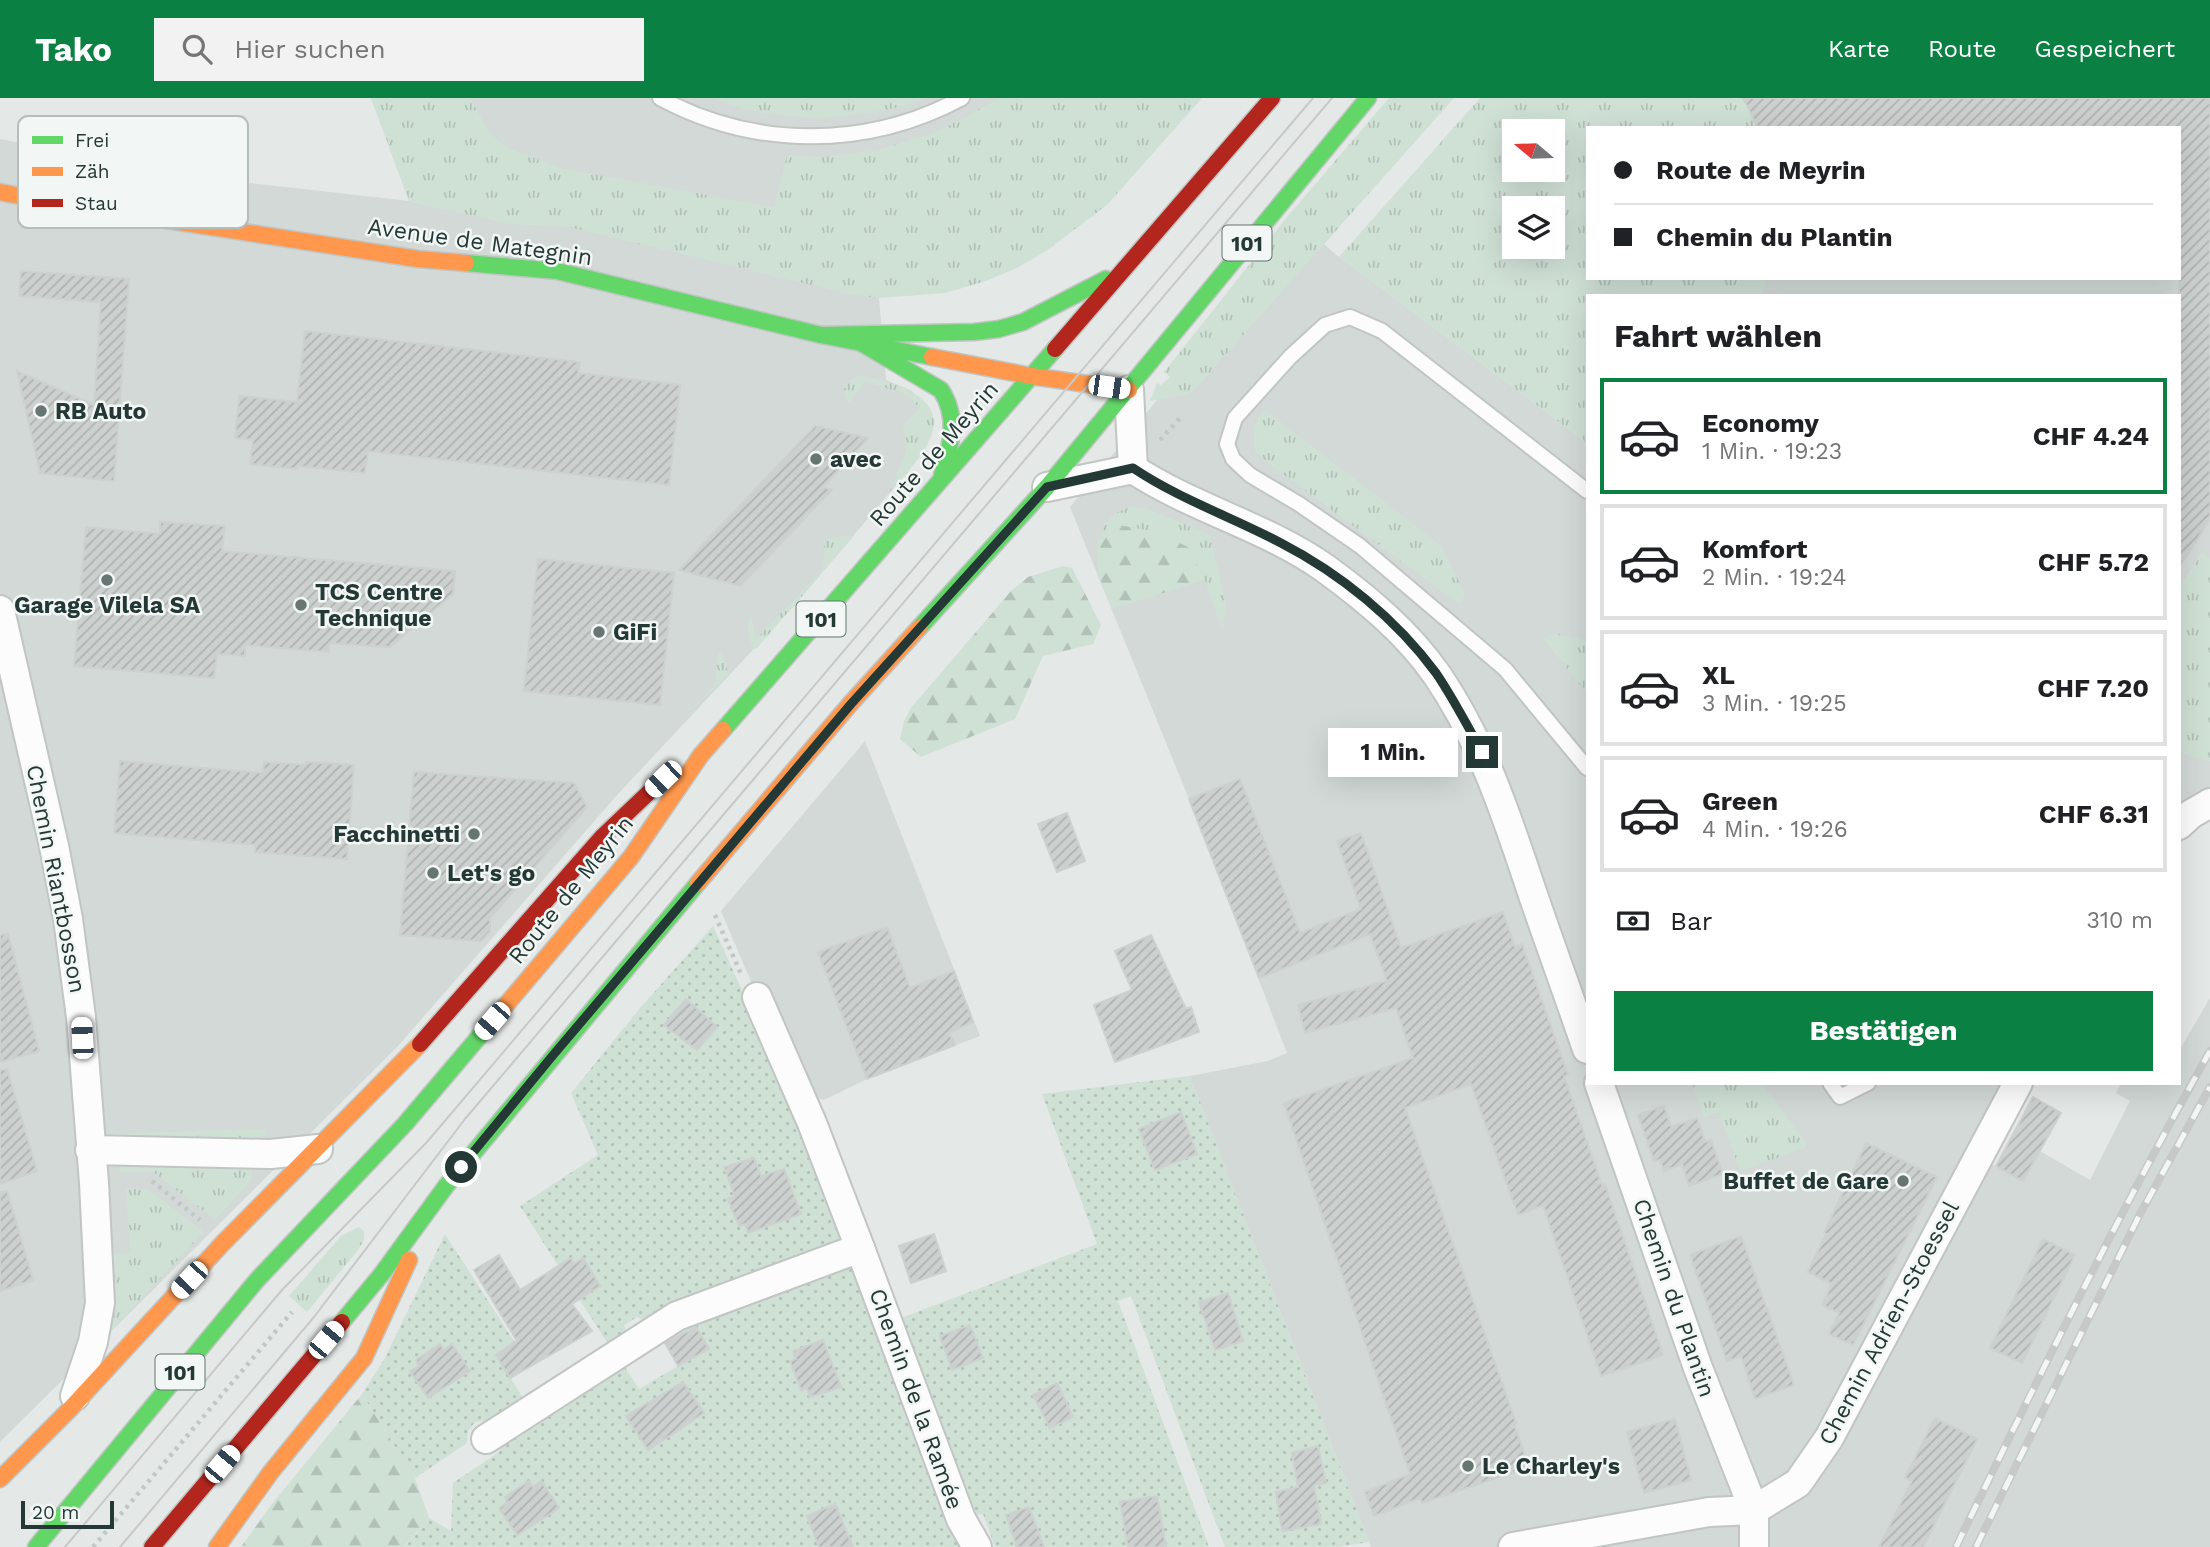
<!DOCTYPE html>
<html lang="de">
<meta charset="utf-8">
<style>
:root{--surface:#fff;--page:#f2f2f2;--text:#202124;--muted:#757577;--line:#e0e0e0;--accent:#0b8043}
body{margin:0;font-family:"Work Sans",sans-serif;background:var(--page);color:var(--text);height:100vh;display:flex;flex-direction:column;font-size:26px;white-space:nowrap}
*{box-sizing:border-box;margin:0}
p{font-size:23px;color:var(--muted)}
.icon{flex:none;width:38px;height:38px;fill:none;stroke:currentColor;stroke-width:2;stroke-linecap:round;stroke-linejoin:round}
.map{position:relative;flex:1;overflow:hidden}
.drawer{position:absolute;left:1586px;top:196px;width:595px;height:791px;display:flex;flex-direction:column;background:var(--surface);border-radius:0px;box-shadow:0 7px 28px #0002}
.drawer>*{flex:none}
.guide{position:absolute;left:1586px;top:28px;width:595px;height:154px;border-radius:0px;box-shadow:0 7px 28px #0002;display:grid;align-content:center;height:154px;padding:0 28px;background:var(--surface)}
.needle{width:46px;rotate:289deg}
.tools{position:absolute;left:1502px;top:21px;display:grid;gap:14px}
.tools a{display:grid;place-items:center;width:63px;height:63px;border-radius:0px;background:var(--surface);box-shadow:0 7px 28px #0002;font-size:35px}
.scale{position:absolute;left:21px;bottom:18px;width:93px;box-sizing:border-box;padding-left:7px;border:4px solid #243935;border-top:0;font-size:19px;line-height:24px;white-space:nowrap;color:#243935;-webkit-text-stroke:5px #f2f7f5;paint-order:stroke}
.end{position:absolute;width:32px;height:32px;margin:-16px;border:9px solid #243935;background:#fff;box-shadow:0 0 0 4px #fff}
.from{border-radius:50%}
.bubble{position:absolute;height:49px;border-radius:0px;background:var(--surface);box-shadow:0 7px 28px #0002;font-size:23px;font-weight:700;line-height:49px;text-align:center}
.car{position:absolute;width:21px;height:42px;margin:-21px -10px;border-radius:9px;box-shadow:0 0 5px 2px #0007;background:linear-gradient(#fff 24%,#345 0 40%,#fff 0 76%,#345 0 86%,#fff 0)}
.guide b{display:flex;align-items:center;gap:24px;height:66px;font-size:26px}
.guide b+b{border-top:2px solid var(--line)}
.guide i{width:18px;height:18px;background:var(--text)}
ul{padding:0;list-style:none}
li{display:flex;align-items:center;gap:21px;height:116px;margin:0 14px 10px;padding:0 14px;border:4px solid var(--line);border-radius:0px}
li div{flex:1}
li b{display:block;font-size:26px}
li em{font-style:normal;font-weight:700}
li.active{border-color:var(--accent)}
li>.icon{width:63px;height:63px;stroke-width:1.5}
h2{padding:0 28px;font-size:32px;line-height:84px}
.pay{display:flex;align-items:center;gap:18px;height:77px;padding:0 28px;font-size:26px}
.pay p{margin-inline-start:auto}
.button{display:flex;gap:14px;margin-top:auto;padding:14px 28px}
.button a{flex:1;height:80px;border-radius:0px;background:var(--accent);color:#fff;font-size:28px;font-weight:700;line-height:80px;text-align:center}
header{display:flex;align-items:center;gap:42px;box-sizing:border-box;height:98px;padding:0 35px;background:var(--accent);color:#fff}
header strong{font-size:33px}
nav{display:flex;gap:38px;margin-inline-start:auto;font-size:24px}
.search{width:490px;height:63px;background:var(--page);display:flex;align-items:center;gap:18px;box-sizing:border-box;padding:0 24px;border-radius:0px;color:var(--muted);font-size:26px}
.map>svg:first-child{display:block}
</style>
<header>
<strong>Tako</strong>
<div class="search"><svg class="icon" aria-label="search" viewBox="0 0 24 24"><circle cx="10" cy="10" r="6"/><path d="M15 15l6 6"/></svg>Hier suchen</div>
<nav><a>Karte</a><a>Route</a><a>Gespeichert</a></nav>
</header>
<div class="map">
<svg width="2210" height="1449" viewBox="0 0 2210 1449">
<defs>
<pattern id="grass-tufts" width="24" height="20" patternUnits="userSpaceOnUse" patternTransform="scale(1.75)"><rect width="24" height="20" fill="#cfe0d5"/><path d="M3 7l-1-3M5 7V3M7 7l1-3M15 17l-1-3M17 17v-4M19 17l1-3" fill="none" stroke="#b2c1b7"/></pattern>
<pattern id="forest-firs" width="22" height="20" patternUnits="userSpaceOnUse" patternTransform="scale(1.75)"><rect width="22" height="20" fill="#cfe0d5"/><path d="M5 1l3.5 6h-7zM16 11l3.5 6h-7z" fill="#b2c1b7"/></pattern>
<pattern id="park-dots" width="8" height="8" patternUnits="userSpaceOnUse" patternTransform="scale(1.75)"><rect width="8" height="8" fill="#cfe0d5"/><path d="M2 2h.1M6 6h.1" fill="none" stroke="#b2c1b7" stroke-width="1.8" stroke-linecap="round"/></pattern>
<pattern id="building-hatch" width="6" height="6" patternUnits="userSpaceOnUse" patternTransform="scale(1.75)"><rect width="6" height="6" fill="#ccd1cf"/><path d="M-1 1l2-2M0 6l6-6M5 7l2-2" fill="none" stroke="#afb4b2"/></pattern>
</defs>
<rect width="100%" height="100%" fill="#e4e8e6"/>
<g fill="#d2d9d6">
<polygon points="371,0 1201,0 1006,163 879,200 886,282 912,293 932,319 933,332 928,345 918,361 795,507 617,697 398,948 0,1344 0,41 186,78 409,103"/>
<polygon points="2210,0 2210,461 2202,455 2179,491 2179,198 1748,198 1754,180 2179,180 2179,30 1734,30"/>
<polygon points="1300,126 1339,159 1587,345 1587,985 2032,985 1990,1065 2023,1083 2040,1053 2090,1082 2130,1003 2116,995 2121,985 2179,985 2179,953 2210,900 2210,1449 1371,1449 1190,978 1268,963 1287,955 1189,701 1070,409"/>
<polygon points="865,643 980,938 867,981 824,1002 815,999 770,892 752,886 721,813"/>
<polygon points="2179,654 2210,663 2210,709 2179,747"/>
</g>
<g fill="url(#grass-tufts)" fill-rule="evenodd">
<polygon points="371,0 470,0 489,34 506,49 560,70 774,109 787,57 824,59 877,52 937,34 999,0 1202,0 1107,107 1046,153 1017,170 986,183 945,195 879,200 848,196 573,130 510,126 410,104"/>
<path d="M713 0H926C914 6 902 8 889 11 832 24 768 23 713 0Z"/>
<polygon points="1389,0 1454,0 1197,289 1190,296 1150,303 1157,285 1161,287 1170,279 1164,274 1288,118"/>
<path d="M1480 0H1743L1758 30H1587V180H1767L1761 198H1587V345L1339 159ZM1514 33H1552V72H1514ZM1514 110H1552V149H1514Z"/>
<path d="M856 277C889 283 956 298 927 347 917 365 902 380 889 395L906 353 903 326 920 310 903 295 865 284 849 305 844 298V291Z"/>
<path d="M1265 312 1442 448 1464 494V499L1459 506 1272 368 1255 353C1253 338 1252 323 1265 312Z"/>
<path d="M1130 409 1146 410 1210 437 1226 507 1223 534 1205 482 1188 449 1119 427 1101 435C1108 420 1115 414 1130 409Z"/>
<polygon points="854,438 757,550 755,551 752,549 747,528 751,517 756,541 823,471 824,446 832,439"/>
<polygon points="2203,454 2210,461 2210,663 2179,654 2179,491"/>
<polygon points="1553,535 1587,542 1587,596 1544,541"/>
<polygon points="718,554 721,554 729,576 689,614 715,585"/>
<polygon points="1692,985 1761,985 1807,1045 1805,1050 1740,1073 1719,1014 1704,1019"/>
<polygon points="266,1031 265,1047 114,1039 115,1035"/>
<polygon points="120,1063 253,1066 251,1083 215,1122 153,1074 120,1074"/>
<polygon points="126,1091 148,1091 204,1134 112,1232 105,1236 113,1193 112,1157 130,1155"/>
<polygon points="359,1129 364,1134 364,1142 358,1152 307,1214 289,1198 341,1138"/>
</g>
<g fill="url(#forest-firs)">
<path d="M1119 427 1156 434 1188 449 1205 482 1112 511C1101 483 1091 466 1101 435Z"/>
<polygon points="1063,468 1072,470 1101,527 1093,546 1043,558 1015,621 921,659 900,641 904,623 911,610 1011,493 1028,479"/>
<polygon points="362,1296 415,1380 429,1420 404,1449 241,1449 272,1406"/>
</g>
<g fill="url(#park-dots)">
<polygon points="713,828 802,1025 844,1134 835,1148 645,1223 637,1219 624,1227 627,1236 610,1249 520,1108 598,1057 571,995 641,909"/>
<polygon points="1190,978 1369,1444 1337,1449 1225,1449 1131,1198 1118,1203 1209,1449 995,1449 983,1416 974,1417 901,1220 1097,1146 1042,996"/>
<polygon points="445,1136 530,1268 511,1281 522,1298 521,1306 498,1320 475,1324 468,1333 467,1345 415,1380 362,1296 385,1260"/>
<polygon points="843,1166 857,1173 961,1449 405,1449 429,1420 451,1433 453,1385 495,1357 500,1352 503,1340 621,1263 639,1291 678,1268 662,1240"/>
</g>
<g fill="url(#building-hatch)" stroke="#cdd1cf" stroke-width="2">
<polygon points="1743,0 2210,0 2210,421 2179,470 2179,30 1758,30"/>
<polygon points="21,173 129,181 114,383 40,375 17,273 94,307 101,204 19,198"/>
<polygon points="305,233 580,264 578,275 680,287 669,387 368,353 365,375 298,368 298,371 250,366 253,342 235,340 239,298 297,304"/>
<polygon points="815,328 868,340 823,389 832,392 740,488 679,472"/>
<polygon points="160,424 225,428 222,453 455,473 453,496 390,549 329,545 329,554 245,547 245,558 217,556 214,580 74,568 86,429 160,436"/>
<polygon points="538,461 674,475 660,607 524,593"/>
<polygon points="120,663 263,675 264,664 306,667 306,664 354,667 347,761 255,754 256,747 114,735"/>
<polygon points="414,674 574,685 587,709 490,820 490,834 481,843 400,837"/>
<polygon points="1240,681 1300,835 1361,811 1337,743 1361,735 1401,850 1503,814 1515,849 1522,846 1568,977 1564,978 1602,1087 1605,1086 1663,1257 1601,1278 1543,1107 1518,1117 1471,986 1405,1010 1516,1325 1514,1326 1529,1369 1422,1405 1420,1400 1374,1418 1365,1394 1410,1376 1284,1005 1413,960 1396,910 1305,935 1298,907 1387,883 1370,836 1259,880 1189,701"/>
<polygon points="1067,715 1085,763 1057,774 1038,726"/>
<polygon points="887,829 910,890 954,873 973,924 949,935 955,947 867,981 818,854"/>
<polygon points="8,836 39,953 0,964 0,837"/>
<polygon points="1151,837 1186,911 1191,909 1199,934 1115,964 1094,907 1132,892 1115,853"/>
<polygon points="686,901 717,929 697,952 664,927"/>
<polygon points="7,971 37,1073 0,1086 0,972"/>
<polygon points="2033,999 2061,1015 2023,1083 1996,1068"/>
<polygon points="1664,1008 1671,1029 1697,1020 1705,1044 1711,1042 1723,1076 1689,1088 1682,1066 1664,1073 1660,1062 1654,1063 1638,1017"/>
<polygon points="1181,1014 1197,1056 1155,1072 1139,1031"/>
<polygon points="1866,1045 1937,1079 1853,1247 1829,1236 1839,1215 1822,1207 1832,1186 1808,1174 1826,1136 1824,1135"/>
<polygon points="754,1060 761,1078 784,1071 801,1116 748,1135 745,1126 739,1128 728,1101 735,1099 724,1069"/>
<polygon points="7,1093 33,1182 0,1193 0,1094"/>
<polygon points="934,1136 946,1173 911,1185 899,1148"/>
<polygon points="1741,1138 1794,1287 1755,1301 1741,1258 1727,1263 1690,1157"/>
<polygon points="2043,1141 2075,1157 2022,1265 1990,1250"/>
<polygon points="499,1157 520,1192 571,1160 574,1166 583,1160 600,1188 572,1206 592,1233 510,1280 496,1257 517,1243 474,1172"/>
<polygon points="1228,1195 1243,1243 1215,1252 1199,1204"/>
<polygon points="970,1227 983,1260 952,1272 940,1238"/>
<polygon points="696,1229 709,1251 678,1268 665,1245"/>
<polygon points="823,1242 841,1289 810,1299 807,1290 801,1292 790,1263 796,1261 793,1253"/>
<polygon points="440,1246 444,1252 452,1246 470,1273 428,1300 410,1273 419,1268 416,1262"/>
<polygon points="683,1284 704,1315 648,1352 626,1318"/>
<polygon points="1057,1285 1073,1319 1050,1330 1033,1297"/>
<polygon points="1935,1320 1977,1341 1923,1449 1879,1449 1912,1383 1905,1380"/>
<polygon points="1675,1321 1691,1382 1644,1395 1627,1334"/>
<polygon points="1318,1348 1326,1385 1314,1387 1321,1426 1282,1433 1276,1394 1298,1389 1292,1355"/>
<polygon points="529,1383 533,1389 541,1383 559,1410 517,1437 499,1410 508,1404 505,1399"/>
<polygon points="1157,1398 1166,1449 1128,1449 1120,1404"/>
<polygon points="835,1406 853,1449 819,1449 807,1418"/>
<polygon points="1029,1409 1044,1449 1017,1449 1006,1417"/>
</g>
<g fill="none" stroke-linecap="round" stroke-linejoin="round">
<g stroke="#c1c5c3" stroke-width="18">
<g id="lane">
<path d="M660 0C755 51 867 51 962 0"/>
<polyline points="1587,393 1382,233 1350,219 1325,227 1290,259 1235,320 1227,346 1233,361 1250,377 1299,406 1360,448 1505,571 1587,670"/>
<polyline points="1830,985 1840,999 1868,985"/>
</g>
</g>
<g stroke="#c1c5c3" stroke-width="32">
<g id="street">
<polyline points="1129,292 1133,371"/>
<path d="M1047 389 1133 371C1194 411 1267 429 1326 471 1367 501 1408 535 1437 577 1482 643 1506 716 1531 791 1549 844 1569 898 1587 951"/>
<polyline points="0,512 54,748 68,821 81,919 94,1085 100,1205 93,1244 75,1298"/>
<polyline points="2179,727 2191,716 2210,705"/>
<polyline points="757,899 812,1025 860,1150"/>
<polyline points="1599,985 1698,1270 1754,1412 1754,1449"/>
<polyline points="90,1052 271,1056 318,1051"/>
<polyline points="486,1341 677,1218 860,1150 961,1421 977,1449"/>
<polyline points="1513,1449 1709,1414 1754,1412 1798,1385 1829,1340 2018,985"/>
</g>
</g>
<g stroke="#c0c5c3" stroke-width="19">
<g id="fast">
<polyline points="466,165 557,173 821,237 932,259"/>
<polyline points="821,237 974,234 999,231 1023,224 1106,181"/>
<path d="M863 246 941 292C959 320 951 347 942 377"/>
<polyline points="919,530 1047,389 1368,0"/>
<polyline points="723,632 1055,251"/>
<polyline points="342,1224 381,1177 446,1088 698,785"/>
<polyline points="36,1449 257,1182 405,1026 500,914"/>
</g>
</g>
<g stroke="#c0c5c3" stroke-width="19">
<g id="slow">
<polyline points="0,94 62,106 418,161 466,165"/>
<polyline points="932,259 1031,278"/>
<polyline points="1031,278 1129,292"/>
<polyline points="698,785 851,605 919,530"/>
<polyline points="500,914 631,759 701,657 723,632"/>
<polyline points="0,1381 71,1310 223,1145 420,946"/>
<polyline points="217,1449 271,1374 364,1260 409,1162"/>
</g>
</g>
<g stroke="#c0c5c3" stroke-width="19">
<g id="jam">
<polyline points="1055,251 1272,0"/>
<polyline points="420,946 602,739 663,681 673,675"/>
<polyline points="152,1449 342,1224"/>
</g>
</g>
<g stroke="#c1c8c5" stroke-width="4.5" stroke-dasharray="3.5 5" stroke-linecap="butt">
<polyline points="1160,342 1181,319"/>
<polyline points="715,817 741,876"/>
<polyline points="152,1083 200,1122"/>
<polyline points="93,1449 292,1214"/>
</g>
<use href="#lane" stroke="#fbfcfb" stroke-width="14"/>
<use href="#street" stroke="#fbfcfb" stroke-width="28"/>
<use href="#fast" stroke="#63d668" stroke-width="16"/>
<use href="#slow" stroke="#ff974d" stroke-width="16"/>
<use href="#jam" stroke="#b3261e" stroke-width="16"/>
<g stroke="#c7c9c9" stroke-width="2">
<polyline points="65,1449 282,1192 427,1044 1313,0"/>
<polyline points="120,1449 314,1219 465,1021 1332,0"/>
</g>
<g stroke="#c7c9c9" stroke-width="8">
<g id="rail">
<path d="M1956 1449C2037 1282 2119 1115 2210 953"/>
<polyline points="1976,1449 2139,1118 2210,989"/>
</g>
</g>
<use href="#rail" stroke="#f2f7f5" stroke-width="5" stroke-dasharray="16" stroke-linecap="butt"/>
</g>
<g fill="none" stroke-linecap="round" stroke-linejoin="round">
<path stroke="#243935" stroke-width="9" d="M461 1069 554 956 851 606 1047 389 1133 370C1179 401 1232 419 1281 445 1341 476 1396 521 1436 575 1453 600 1467 627 1482 654"/>
</g>
<g fill="#677673" stroke="#f2f7f5" stroke-width="2.5">
<circle cx="41" cy="313" r="7"/>
<circle cx="816" cy="361" r="7"/>
<circle cx="107" cy="482" r="7"/>
<circle cx="301" cy="507" r="7"/>
<circle cx="599" cy="534" r="7"/>
<circle cx="474" cy="736" r="7"/>
<circle cx="433" cy="775" r="7"/>
<circle cx="1903" cy="1083" r="7"/>
<circle cx="1468" cy="1368" r="7"/>
</g>
<g text-anchor="middle" dominant-baseline="central" stroke-width="5" stroke-linejoin="round" paint-order="stroke">
<g fill="#f2f7f5" stroke="#62726f" stroke-width="2">
<rect x="1222.5" y="127.5" width="49" height="35" rx="5"/>
<rect x="796.5" y="503.5" width="49" height="35" rx="5"/>
<rect x="155.5" y="1256.5" width="49" height="35" rx="5"/>
</g>
<g font-size="21" font-weight="bold" fill="#243935">
<text x="1247" y="145">101</text>
<text x="821" y="521">101</text>
<text x="180" y="1274">101</text>
</g>
<g font-size="23" fill="#243935" stroke="#f2f7f5">
<text transform="translate(480 144) rotate(8)">Avenue de Mategnin</text>
<text transform="translate(934 356) rotate(-49)">Route de Meyrin</text>
<text transform="translate(56 781) rotate(79)">Chemin Riantbosson</text>
<text transform="translate(571 792) rotate(-51)">Route de Meyrin</text>
<text transform="translate(1674 1200) rotate(71)">Chemin du Plantin</text>
<text transform="translate(1889 1225) rotate(-62)">Chemin Adrien-Stoessel</text>
<text transform="translate(916 1301) rotate(70)">Chemin de la Ramée</text>
</g>
<g font-size="23" font-weight="bold" fill="#243935" stroke="#f2f7f5" text-anchor="start">
<text x="55" y="313">RB Auto</text>
<text x="830" y="361">avec</text>
<text x="315" y="494">TCS Centre<tspan x="315" dy="26">Technique</tspan></text>
<text x="107" y="507" text-anchor="middle">Garage Vilela SA</text>
<text x="613" y="534">GiFi</text>
<text x="460" y="736" text-anchor="end">Facchinetti</text>
<text x="447" y="775">Let's go</text>
<text x="1889" y="1083" text-anchor="end">Buffet de Gare</text>
<text x="1482" y="1368">Le Charley's</text>
</g>
</g>
<rect x="18" y="18" width="230" height="112" rx="10" fill="#f2f7f5" stroke="#b4bebb" stroke-width="2"/>
<rect x="32" y="38" width="31" height="8" fill="#63d668"/>
<rect x="32" y="69" width="31" height="9" fill="#ff974d"/>
<rect x="32" y="101" width="31" height="8" fill="#b3261e"/>
<g font-size="19" fill="#243935">
<text x="75" y="49">Frei</text>
<text x="75" y="80">Zäh</text>
<text x="75" y="112">Stau</text>
</g>
</svg>
<div class="tools">
<a><svg class="needle" viewBox="-14 -14 28 28"><path d="M0-13l5 13h-10z" fill="#e53935"/><path d="M0 13l5-13h-10z" fill="#757577"/></svg></a>
<a><svg class="icon" aria-label="layers" viewBox="0 0 24 24"><path d="M12 4l9 5-9 5-9-5zM3 14l9 5 9-5"/></svg></a>
</div>
<div class="scale">20 m</div>
<i class="end from" style="left:461px;top:1069px"></i>
<i class="end" style="left:1482px;top:654px"></i>
<div class="bubble" style="left:1328px;top:630px;width:130px">1 Min.</div>
<i class="car" style="left:1109px;top:289px;rotate:98deg"></i>
<i class="car" style="left:663px;top:681px;rotate:226deg"></i>
<i class="car" style="left:492px;top:923px;rotate:221deg"></i>
<i class="car" style="left:82px;top:940px;rotate:357deg"></i>
<i class="car" style="left:189px;top:1182px;rotate:223deg"></i>
<i class="car" style="left:326px;top:1242px;rotate:40deg"></i>
<i class="car" style="left:222px;top:1366px;rotate:40deg"></i>
<div class="guide">
<b><i class="from"></i>Route de Meyrin</b>
<b><i></i>Chemin du Plantin</b>
</div>
<section class="drawer">
<h2>Fahrt wählen</h2>
<ul>
<li class="active"><svg class="icon" aria-label="car" viewBox="0 0 24 24"><path d="M5 17H2v-5l4-1 3-4h7l3 4 3 1v5h-3M9 17h6M6 11h13"/><circle cx="7" cy="17" r="2"/><circle cx="17" cy="17" r="2"/></svg><div><b>Economy</b><p>1 Min. · 19:23</p></div><em>CHF 4.24</em></li>
<li><svg class="icon" aria-label="car" viewBox="0 0 24 24"><path d="M5 17H2v-5l4-1 3-4h7l3 4 3 1v5h-3M9 17h6M6 11h13"/><circle cx="7" cy="17" r="2"/><circle cx="17" cy="17" r="2"/></svg><div><b>Komfort</b><p>2 Min. · 19:24</p></div><em>CHF 5.72</em></li>
<li><svg class="icon" aria-label="car" viewBox="0 0 24 24"><path d="M5 17H2v-5l4-1 3-4h7l3 4 3 1v5h-3M9 17h6M6 11h13"/><circle cx="7" cy="17" r="2"/><circle cx="17" cy="17" r="2"/></svg><div><b>XL</b><p>3 Min. · 19:25</p></div><em>CHF 7.20</em></li>
<li><svg class="icon" aria-label="car" viewBox="0 0 24 24"><path d="M5 17H2v-5l4-1 3-4h7l3 4 3 1v5h-3M9 17h6M6 11h13"/><circle cx="7" cy="17" r="2"/><circle cx="17" cy="17" r="2"/></svg><div><b>Green</b><p>4 Min. · 19:26</p></div><em>CHF 6.31</em></li>
</ul>
<div class="pay"><svg class="icon" aria-label="cash" viewBox="0 0 24 24"><path d="M3 7h18v10H3z"/><circle cx="12" cy="12" r="2"/></svg>Bar<p>310 m</p></div>
<div class="button"><a>Bestätigen</a></div>
</section>
</div>
